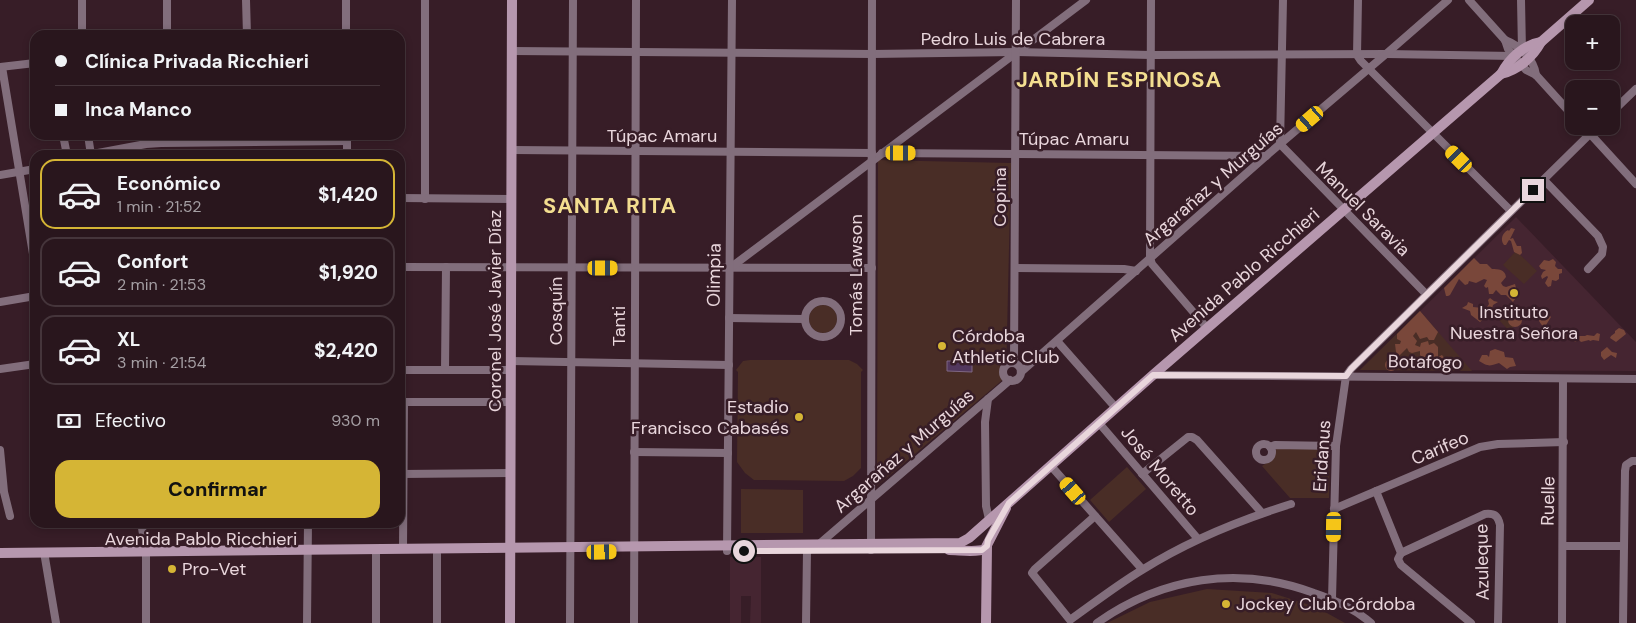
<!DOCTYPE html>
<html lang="es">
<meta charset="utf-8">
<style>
:root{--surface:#29161d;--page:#311f26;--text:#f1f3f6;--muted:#a59fa4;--line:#45353b;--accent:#d5b535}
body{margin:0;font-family:"DM Sans",sans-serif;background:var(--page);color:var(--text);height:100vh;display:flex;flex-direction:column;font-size:19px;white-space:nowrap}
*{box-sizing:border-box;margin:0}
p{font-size:16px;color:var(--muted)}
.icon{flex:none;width:28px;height:28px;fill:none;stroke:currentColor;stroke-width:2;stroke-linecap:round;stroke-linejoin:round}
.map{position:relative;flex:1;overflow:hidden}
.side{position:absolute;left:30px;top:150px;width:375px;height:378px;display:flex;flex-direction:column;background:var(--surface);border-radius:15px;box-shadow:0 2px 8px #0003,0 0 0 1px var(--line)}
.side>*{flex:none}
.guide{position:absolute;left:30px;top:30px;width:375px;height:110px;border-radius:15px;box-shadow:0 2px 8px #0003,0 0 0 1px var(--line);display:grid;align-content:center;height:110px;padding:0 25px;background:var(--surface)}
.controls{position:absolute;left:1565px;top:15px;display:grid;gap:10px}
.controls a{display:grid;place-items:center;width:55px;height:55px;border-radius:10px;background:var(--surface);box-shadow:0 2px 8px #0003,0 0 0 1px var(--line);font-size:25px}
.end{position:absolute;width:22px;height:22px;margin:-11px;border:6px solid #e9d6dc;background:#111;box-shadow:0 0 0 2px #111}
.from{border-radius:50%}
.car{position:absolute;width:15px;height:30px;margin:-15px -8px;border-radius:6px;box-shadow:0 0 4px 1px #0007;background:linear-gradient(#f5c518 24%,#345 0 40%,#f5c518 0 76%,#345 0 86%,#f5c518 0)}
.guide b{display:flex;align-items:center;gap:18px;height:48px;font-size:19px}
.guide b+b{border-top:1px solid var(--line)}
.guide i{width:12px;height:12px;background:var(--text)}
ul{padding:9px 0 0;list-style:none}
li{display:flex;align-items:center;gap:15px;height:70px;margin:0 10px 8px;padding:0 15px;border:2px solid var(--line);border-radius:15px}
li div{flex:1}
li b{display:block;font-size:19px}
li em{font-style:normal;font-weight:800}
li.selected{border-color:var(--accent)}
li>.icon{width:45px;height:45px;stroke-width:1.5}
.pay{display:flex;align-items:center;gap:12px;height:55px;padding:0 25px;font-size:19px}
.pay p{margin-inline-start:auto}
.action{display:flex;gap:10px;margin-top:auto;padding:10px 25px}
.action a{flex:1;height:58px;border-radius:15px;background:var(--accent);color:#111;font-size:20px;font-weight:800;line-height:58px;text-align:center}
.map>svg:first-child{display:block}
</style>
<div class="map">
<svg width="1636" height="623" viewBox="0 0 1636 623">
<rect width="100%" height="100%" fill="#371d27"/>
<g fill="#452531">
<polygon points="1516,217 1636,342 1636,371 1360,370"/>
<polygon points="730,557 761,557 761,623 750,623 751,596 741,596 741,623 730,623"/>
</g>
<g fill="#492d26">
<polygon points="878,160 1011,163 1006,377 877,486"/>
<polygon points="1516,251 1537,271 1524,284 1503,265"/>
<circle cx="823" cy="319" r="14"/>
<polygon points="1511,308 1522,318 1509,331 1499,320"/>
<polygon points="1420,311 1472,371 1360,370"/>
<polygon points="750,360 849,360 857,364 863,370 861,372 861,468 853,476 844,481 754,480 745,473 737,462 738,372 736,370 743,361"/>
<polygon points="1278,448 1330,449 1329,498 1290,498 1262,466 1271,460 1275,450"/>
<polygon points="1127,467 1146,489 1109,522 1090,500"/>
<polygon points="741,489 803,490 803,533 741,533"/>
<polygon points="1207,589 1272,593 1316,607 1345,623 1107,623 1150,602"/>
</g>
<g fill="#79473a">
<path d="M1511 228 1515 229 1510 239 1513 238 1517 246H1521L1522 253 1520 255 1514 252 1511 241 1509 240 1506 245H1504C1500 240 1502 233 1508 230L1509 231Z"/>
<path d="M1474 258 1480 264H1487L1492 269C1498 269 1505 269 1506 277L1501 283 1503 286 1506 287 1515 284 1516 288 1514 293 1517 296 1513 302 1506 295H1501L1496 290 1493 294H1489L1488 287 1486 288 1484 286 1487 280 1484 279 1476 283 1469 281 1468 284 1465 285 1459 279 1450 295 1448 296H1446L1444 288Z"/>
<polygon points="1553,259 1556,262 1555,266 1558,269 1562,269 1562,273 1559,274 1559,279 1556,281 1552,280 1551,286 1548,287 1545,283 1548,277 1547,276 1542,279 1541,276 1543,272 1546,270 1541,269 1539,266 1544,260 1549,261"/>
<polygon points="1490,298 1494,301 1498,302 1493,305 1491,313 1480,322 1471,315 1470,311 1462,308 1467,305 1468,302 1473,304 1473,307 1483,308 1485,310 1489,304 1488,300"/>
<polygon points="1420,311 1438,332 1434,340 1429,340 1427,337 1420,339 1416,332 1413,336 1417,341 1415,345 1420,347 1421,343 1428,341 1429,345 1434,343 1438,347 1438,357 1442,355 1446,360 1446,363 1440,364 1435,361 1436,358 1432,357 1431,353 1428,360 1424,360 1420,355 1420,351 1412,353 1409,352 1407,348 1399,356 1396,352 1395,344 1400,344 1401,341 1397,339 1397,334"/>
<polygon points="1547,313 1551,317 1546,325 1543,327 1539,321 1541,315"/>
<circle cx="1515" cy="320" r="7"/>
<polygon points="1619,328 1624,330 1626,334 1616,342 1610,338 1611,336 1615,333 1615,331"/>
<polygon points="1597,333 1600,334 1599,341 1593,340 1590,341 1589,340 1581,342 1579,340 1575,342 1574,340 1570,341 1569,338 1564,339 1565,335 1567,334 1570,336 1585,336 1587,335 1594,336"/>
<polygon points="1607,347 1612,352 1617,353 1616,358 1611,355 1604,360 1601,356 1601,352"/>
<path d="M1495 349 1504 352 1505 357 1513 358 1516 366 1510 367 1507 369 1499 363C1489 366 1489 367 1479 361L1482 355H1487L1489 357 1490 351Z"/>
<circle cx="1391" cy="365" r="6"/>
</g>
<polygon fill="#52375d" stroke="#7f6783" points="947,361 972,361 972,372 947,371"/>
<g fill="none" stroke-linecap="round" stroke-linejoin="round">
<g stroke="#826e7c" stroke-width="8">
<polyline points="167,0 167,35"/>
<polyline points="246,0 247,35"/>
<polyline points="346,0 346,35"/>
<polyline points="425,0 425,199"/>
<polyline points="1151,0 1150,258 1152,264 1207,328"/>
<polyline points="1283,0 1280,144 1426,294"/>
<polyline points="1358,0 1357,55 1361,61 1511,211"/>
<polyline points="1469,0 1505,40 1508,49 1526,70 1536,75 1574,117"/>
<polyline points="1521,0 1522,50"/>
<polyline points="82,35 82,0"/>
<path d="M1505 40C1520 46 1534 59 1536 75"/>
<polyline points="512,51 872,54 1016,52 1151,55 1386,54 1514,56"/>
<polyline points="0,67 35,63"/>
<polyline points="2,67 35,266"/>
<polyline points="1611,113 1636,89"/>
<polyline points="1583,126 1636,184"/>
<polyline points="63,135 67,155"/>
<polyline points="88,135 91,155"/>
<polyline points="347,135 347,155"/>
<polyline points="512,150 872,153"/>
<polyline points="882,153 1266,156"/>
<polyline points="95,155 98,153 146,144 161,143 347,141"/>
<polyline points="0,175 35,169"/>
<polyline points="1544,180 1598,236 1603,247 1602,254 1588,269"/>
<polyline points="400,198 512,199"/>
<polyline points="400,267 872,268"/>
<polyline points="730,268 1086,0"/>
<polyline points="1015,268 1124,269 1136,271"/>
<circle cx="823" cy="319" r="18"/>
<polyline points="0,302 35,296"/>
<polyline points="729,318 805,319"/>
<polyline points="1057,341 1116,408"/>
<polyline points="511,361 729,365"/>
<polyline points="1014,363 1016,0"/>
<circle cx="1012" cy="372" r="9"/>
<polyline points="0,369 35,364"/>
<polyline points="400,370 511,370"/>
<polyline points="445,370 446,267"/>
<polyline points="1021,372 1266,156 1386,54 1448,0"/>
<polyline points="1153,375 1636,379"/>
<polyline points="988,399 985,422 986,506 989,519"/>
<polyline points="400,402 511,402"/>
<polyline points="1099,423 1198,539"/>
<circle cx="1264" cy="452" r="8"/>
<polyline points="1270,447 1275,445 1336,446"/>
<polyline points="0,450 4,492 10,516"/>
<polyline points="634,452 728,453"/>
<polyline points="1051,466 1142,569"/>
<polyline points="401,474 511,473"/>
<polyline points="1142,474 1188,437 1192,437 1197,440 1262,513"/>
<polyline points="1376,491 1401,553 1398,559 1401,565 1471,623"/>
<polyline points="1334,509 1480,447 1498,444 1564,442"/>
<path d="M1095 516 1035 569 1032 573 1070 620C1094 603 1117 585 1142 570 1188 541 1240 520 1291 504"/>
<polyline points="141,522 146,552 146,623"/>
<polyline points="1563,546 1624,546"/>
<polyline points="403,549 404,402"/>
<polyline points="871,550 872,0"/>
<polyline points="727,551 732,0"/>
<polyline points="44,552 56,623"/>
<path d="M1401 553 1485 514C1495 513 1498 516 1500 525L1498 623"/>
<polyline points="376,554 376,623"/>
<polyline points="437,554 437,623"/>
<polyline points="1332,599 1336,446 1346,376 1351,369 1598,126"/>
<polyline points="307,623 308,522"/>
<polyline points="570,623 573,0"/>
<polyline points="634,623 636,0"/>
<polyline points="806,623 807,551 818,545 1010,380"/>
<path d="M1097 623C1162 577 1239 565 1314 593 1335 600 1355 609 1371 623"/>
<polyline points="1562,623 1563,379"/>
<polyline points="1623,623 1625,471 1626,465 1632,461 1636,461"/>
</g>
<g stroke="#b697ae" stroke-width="10">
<path d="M1501 74C1518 70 1533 57 1541 42L1589 0"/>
<path d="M949 550C959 550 977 553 985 549L1006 508"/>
<path d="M0 553 960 543 969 538 1153 375 1501 74C1509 59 1523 45 1541 42"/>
<polyline points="510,623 512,0"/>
<polyline points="986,623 987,546"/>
</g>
</g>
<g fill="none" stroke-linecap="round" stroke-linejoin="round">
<polyline stroke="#e9d6dc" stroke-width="6" points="744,551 982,550 987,546 988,540 1009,503 1153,375 1346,376 1351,369 1533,190"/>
</g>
<g fill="#d5b535" stroke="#371d27" stroke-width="2">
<circle cx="1514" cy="293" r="5"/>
<circle cx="942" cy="346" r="5"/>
<circle cx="799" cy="417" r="5"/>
<circle cx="172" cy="569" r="5"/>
<circle cx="1226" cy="604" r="5"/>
</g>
<g text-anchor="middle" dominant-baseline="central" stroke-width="5" stroke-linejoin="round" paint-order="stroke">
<g font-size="18" fill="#e9d6dc" stroke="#371d27">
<text x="1013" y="39">Pedro Luis de Cabrera</text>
<text x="662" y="136">Túpac Amaru</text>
<text x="1074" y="139">Túpac Amaru</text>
<text transform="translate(1213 184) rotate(-41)">Argarañaz y Murguías</text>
<text transform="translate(1000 197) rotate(-90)">Copina</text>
<text transform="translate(1363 209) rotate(45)">Manuel Saravia</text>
<text transform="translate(714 275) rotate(-89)">Olimpia</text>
<text transform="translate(856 275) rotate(-90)">Tomás Lawson</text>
<text transform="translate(1244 275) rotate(-41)">Avenida Pablo Ricchieri</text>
<text transform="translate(495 311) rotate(-90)">Coronel José Javier Díaz</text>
<text transform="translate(556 311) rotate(-90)">Cosquín</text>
<text transform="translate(619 326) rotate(-90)">Tanti</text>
<text transform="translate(1425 362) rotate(1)">Botafogo</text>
<text transform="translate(1440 448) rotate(-23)">Carifeo</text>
<text transform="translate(904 451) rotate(-41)">Argarañaz y Murguías</text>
<text transform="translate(1322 456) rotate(-86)">Eridanus</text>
<text transform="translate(1160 471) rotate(50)">José Moretto</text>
<text transform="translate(1548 501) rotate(-89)">Ruelle</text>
<text x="201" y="539">Avenida Pablo Ricchieri</text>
<text transform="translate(1482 562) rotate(-91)">Azuleque</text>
</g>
<g font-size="18" fill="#e9d6dc" stroke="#371d27" text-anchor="start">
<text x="1514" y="312" text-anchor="middle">Instituto<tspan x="1514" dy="21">Nuestra Señora</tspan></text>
<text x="952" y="336">Córdoba<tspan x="952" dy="21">Athletic Club</tspan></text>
<text x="789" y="407" text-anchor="end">Estadio<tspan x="789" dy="21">Francisco Cabasés</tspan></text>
<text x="182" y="569">Pro-Vet</text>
<text x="1236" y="604">Jockey Club Córdoba</text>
</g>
<g font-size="22" font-weight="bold" letter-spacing="1" fill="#f3de90" stroke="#371d27">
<text x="1119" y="79">JARDÍN ESPINOSA</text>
<text x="610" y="205">SANTA RITA</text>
</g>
</g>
</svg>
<div class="controls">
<a>+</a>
<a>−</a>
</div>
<i class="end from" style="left:744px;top:551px"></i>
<i class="end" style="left:1533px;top:190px"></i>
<i class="car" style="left:1310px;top:119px;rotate:229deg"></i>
<i class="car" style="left:901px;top:153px;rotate:90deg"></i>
<i class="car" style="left:1459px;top:159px;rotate:315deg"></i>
<i class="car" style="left:603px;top:268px;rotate:90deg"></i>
<i class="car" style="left:1073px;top:491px;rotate:319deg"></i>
<i class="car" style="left:1334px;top:527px;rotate:181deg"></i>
<i class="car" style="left:602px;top:552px;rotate:89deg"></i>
<div class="guide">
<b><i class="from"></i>Clínica Privada Ricchieri</b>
<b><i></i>Inca Manco</b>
</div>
<section class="side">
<ul>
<li class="selected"><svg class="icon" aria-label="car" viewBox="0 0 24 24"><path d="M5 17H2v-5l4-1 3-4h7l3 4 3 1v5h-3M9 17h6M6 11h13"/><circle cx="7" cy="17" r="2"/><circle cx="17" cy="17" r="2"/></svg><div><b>Económico</b><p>1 min · 21:52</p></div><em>$1,420</em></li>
<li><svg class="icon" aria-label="car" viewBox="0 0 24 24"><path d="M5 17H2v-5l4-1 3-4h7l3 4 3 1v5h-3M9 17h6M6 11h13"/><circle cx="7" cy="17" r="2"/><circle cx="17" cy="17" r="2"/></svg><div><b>Confort</b><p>2 min · 21:53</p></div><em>$1,920</em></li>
<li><svg class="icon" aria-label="car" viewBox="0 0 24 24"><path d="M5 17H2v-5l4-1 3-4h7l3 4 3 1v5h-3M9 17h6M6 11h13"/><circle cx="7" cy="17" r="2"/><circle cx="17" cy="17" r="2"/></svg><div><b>XL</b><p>3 min · 21:54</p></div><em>$2,420</em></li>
</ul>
<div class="pay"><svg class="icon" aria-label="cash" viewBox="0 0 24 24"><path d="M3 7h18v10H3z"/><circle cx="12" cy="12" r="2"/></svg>Efectivo<p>930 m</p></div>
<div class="action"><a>Confirmar</a></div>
</section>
</div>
